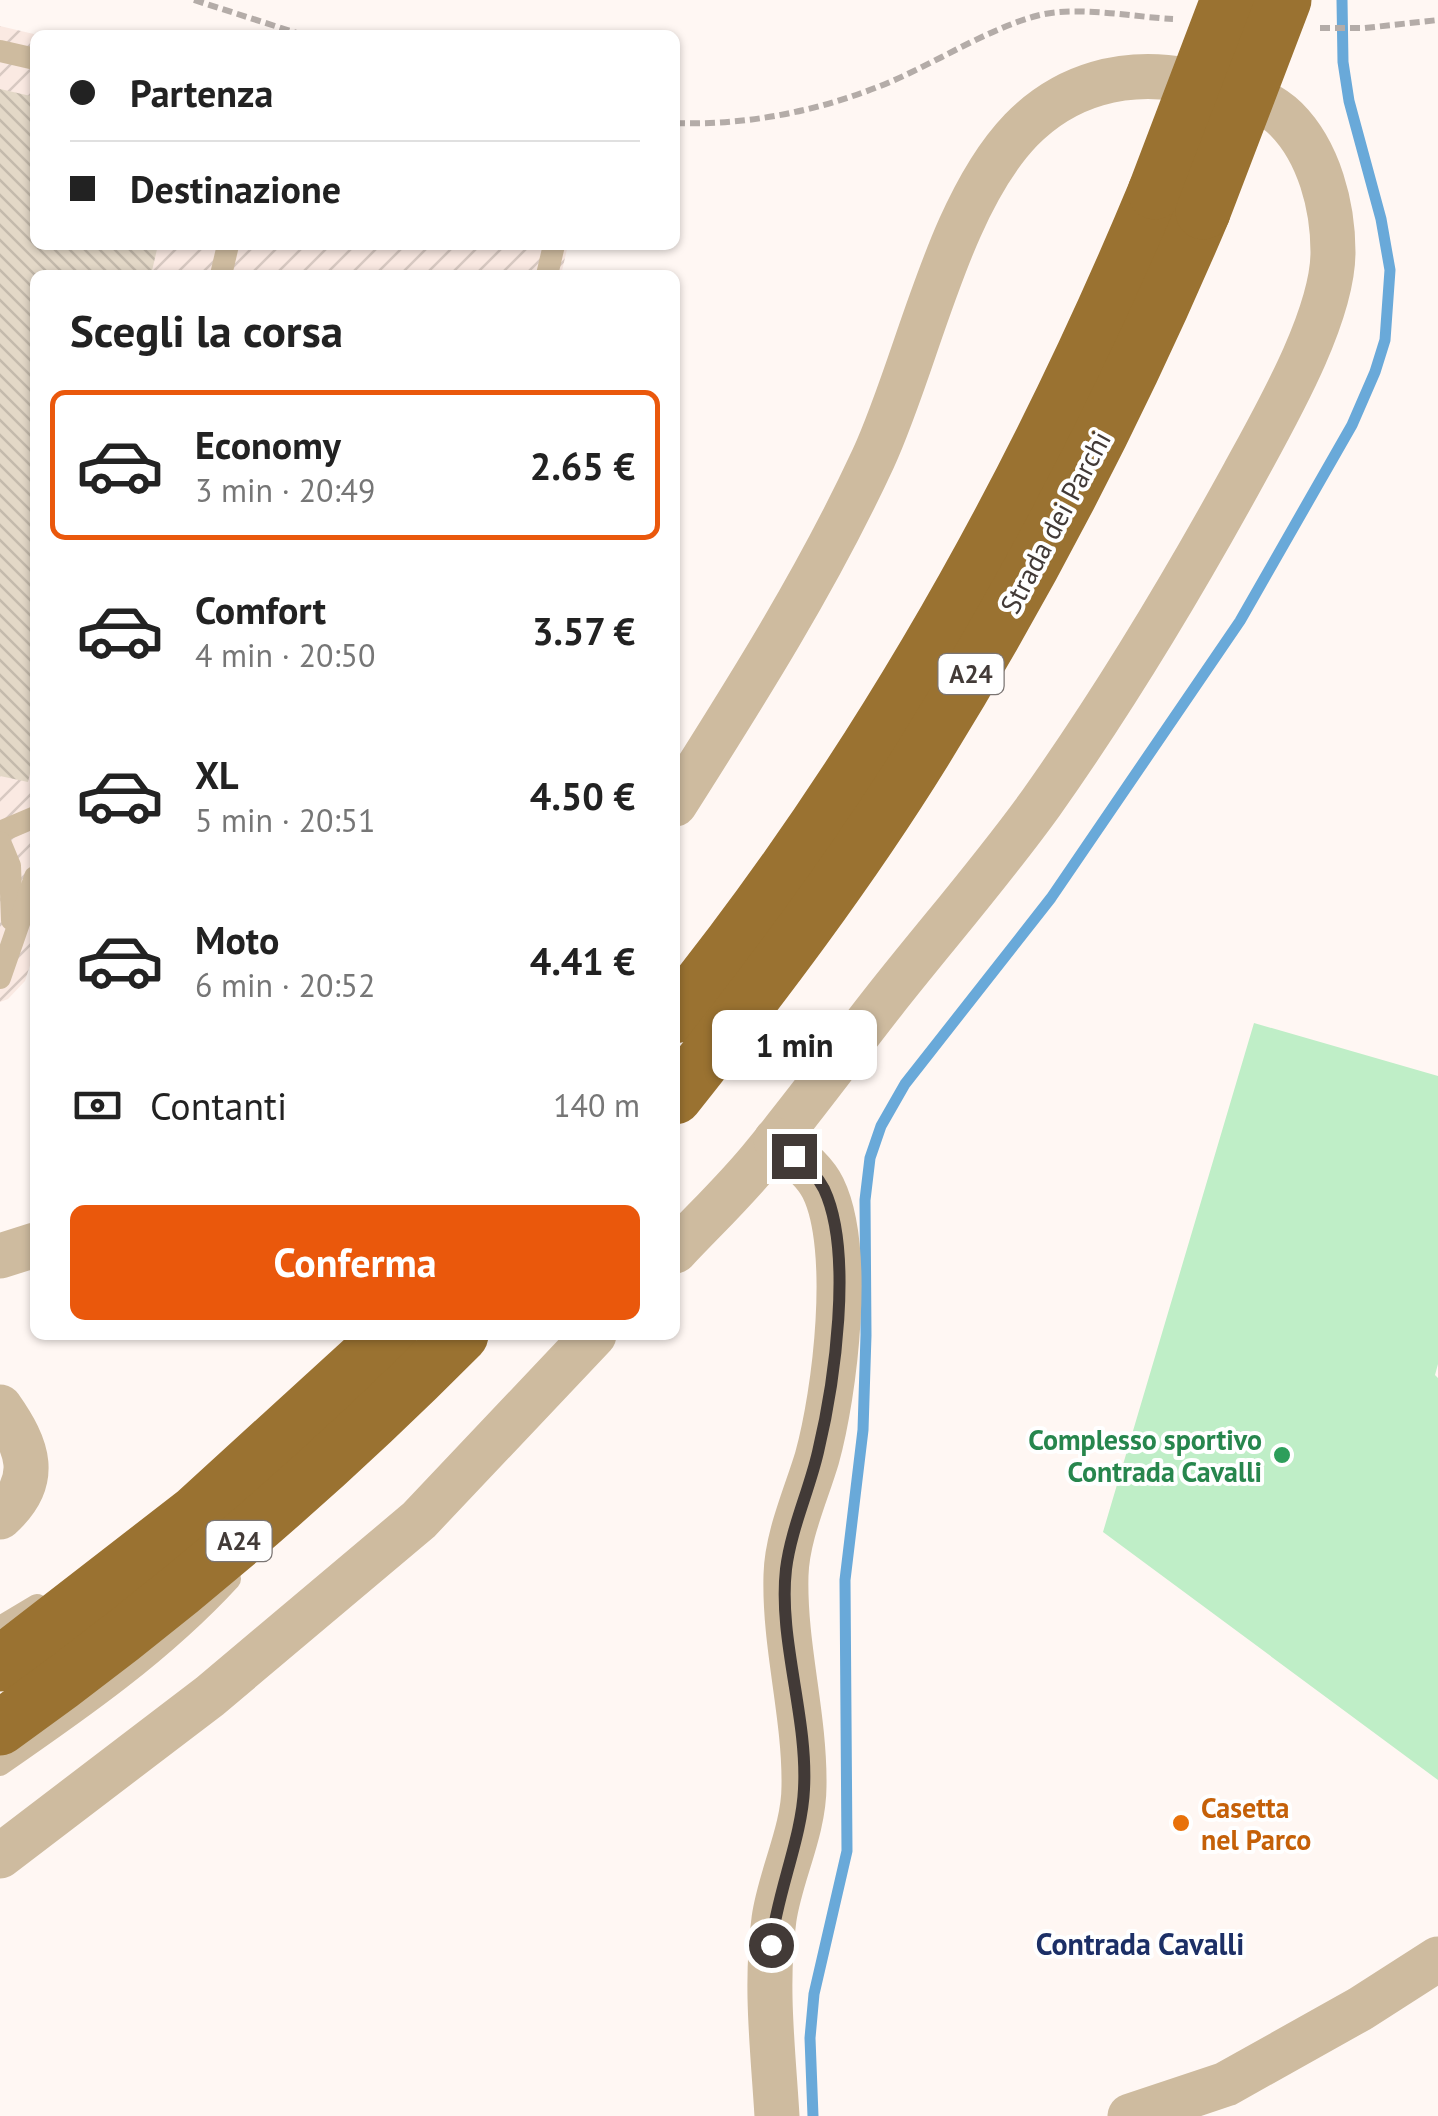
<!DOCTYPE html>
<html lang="it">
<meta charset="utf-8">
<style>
:root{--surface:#fff;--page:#f2f2f2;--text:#222;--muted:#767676;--line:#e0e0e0;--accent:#ea580c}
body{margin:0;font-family:"PT Sans",sans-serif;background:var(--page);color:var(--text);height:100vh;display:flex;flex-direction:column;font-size:38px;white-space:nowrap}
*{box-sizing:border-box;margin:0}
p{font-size:32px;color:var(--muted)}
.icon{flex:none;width:55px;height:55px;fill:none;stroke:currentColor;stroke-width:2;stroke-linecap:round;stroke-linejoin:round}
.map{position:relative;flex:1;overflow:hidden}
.sheet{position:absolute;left:30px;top:270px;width:650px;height:1070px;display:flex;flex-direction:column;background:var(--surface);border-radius:15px;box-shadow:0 2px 8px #0004}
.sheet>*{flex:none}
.hud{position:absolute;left:30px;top:30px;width:650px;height:220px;border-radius:15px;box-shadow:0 2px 8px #0004;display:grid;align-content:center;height:220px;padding:0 40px;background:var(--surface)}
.end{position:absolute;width:45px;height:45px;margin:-22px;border:12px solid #423a37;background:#fff;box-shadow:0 0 0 5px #fff}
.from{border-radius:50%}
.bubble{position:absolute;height:70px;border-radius:15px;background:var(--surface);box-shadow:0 2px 8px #0004;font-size:32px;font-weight:700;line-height:70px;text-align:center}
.hud b{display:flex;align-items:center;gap:35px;height:95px;font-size:38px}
.hud b+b{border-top:2px solid var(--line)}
.hud i{width:25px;height:25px;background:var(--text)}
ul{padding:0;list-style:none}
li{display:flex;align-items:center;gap:30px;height:150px;margin:0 20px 15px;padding:0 20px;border:5px solid transparent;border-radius:15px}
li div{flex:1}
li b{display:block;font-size:38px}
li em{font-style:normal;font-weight:700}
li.active{border-color:var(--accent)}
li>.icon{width:90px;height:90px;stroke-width:1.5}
h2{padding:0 40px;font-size:45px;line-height:120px}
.pay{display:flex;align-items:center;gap:25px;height:110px;padding:0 40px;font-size:38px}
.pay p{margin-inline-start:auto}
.cta{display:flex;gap:20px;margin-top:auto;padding:20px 40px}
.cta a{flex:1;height:115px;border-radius:15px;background:var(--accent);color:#fff;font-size:40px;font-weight:700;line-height:115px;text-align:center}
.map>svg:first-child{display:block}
</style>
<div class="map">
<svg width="1438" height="2116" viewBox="0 0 1438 2116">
<defs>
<pattern id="industrial-furrows" width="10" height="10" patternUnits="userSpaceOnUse" patternTransform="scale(2.5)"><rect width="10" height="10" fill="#fae9e2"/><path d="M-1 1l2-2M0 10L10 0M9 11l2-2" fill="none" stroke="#d8c9c2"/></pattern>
<pattern id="building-back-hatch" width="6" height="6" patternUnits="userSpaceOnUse" patternTransform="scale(2.5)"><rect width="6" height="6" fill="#e3d8c7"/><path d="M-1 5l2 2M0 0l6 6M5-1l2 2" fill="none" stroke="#c4baac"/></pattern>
</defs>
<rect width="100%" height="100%" fill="#fff7f3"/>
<polygon fill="url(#industrial-furrows)" points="0,26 38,35 35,35 35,245 568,245 561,275 35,275 35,950 25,981 8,999 0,1002"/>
<polygon fill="#bfeec7" points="1254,1023 1438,1076 1438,1364 1435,1375 1438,1378 1438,1780 1103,1532"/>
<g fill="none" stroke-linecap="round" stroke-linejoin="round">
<polyline stroke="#69a9d9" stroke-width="11" points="813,2116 810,2038 814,1994 847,1851 845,1580 863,1430 866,1335 865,1200 870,1158 881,1126 905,1084 1051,898 1240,621 1352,425 1375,372 1385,340 1390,270 1381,219 1349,101 1343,62 1342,0"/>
</g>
<polygon fill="url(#building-back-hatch)" points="0,89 35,97 35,245 158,245 151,275 35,275 35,752 28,782 0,776"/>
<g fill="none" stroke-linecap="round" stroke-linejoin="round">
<g stroke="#b4aca8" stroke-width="6" stroke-dasharray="10 5" stroke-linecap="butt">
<polyline points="194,0 303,35"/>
<polyline points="1320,28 1365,28 1438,20"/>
<path d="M675 123C748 126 823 110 890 82 939 61 986 30 1036 16 1075 5 1132 17 1173 19"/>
</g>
<g stroke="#cebb9f" stroke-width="22">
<polyline points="0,51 35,59"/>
<polyline points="221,275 228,245"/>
<polyline points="547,275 554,245"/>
<polyline points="0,832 35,817"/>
<polyline points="0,842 10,866 12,920"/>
<polyline points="0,978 35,877"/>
<polyline points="0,1627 37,1605"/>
<path d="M0 1765C81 1709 163 1652 230 1579"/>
</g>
<g stroke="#cebb9f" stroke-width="45">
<path d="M675 804C746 692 817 580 873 459 918 362 947 207 1021 130 1066 84 1124 69 1186 80 1217 85 1263 96 1286 119 1319 152 1333 206 1333 252 1333 317 1275 417 1244 474 1182 587 1116 697 1041 803 992 871 936 935 884 1001 844 1052 806 1104 765 1154 738 1188 705 1219 675 1251"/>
<path d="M776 1140C793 1155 813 1168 823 1188 853 1249 835 1393 817 1458 806 1495 787 1536 786 1575 784 1646 805 1715 804 1786 804 1831 780 1876 774 1919 765 1985 773 2050 777 2116"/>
<polyline points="0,1256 35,1245"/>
<path d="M0 1407C28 1447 41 1480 0 1517"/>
<polyline points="0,1856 210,1696 419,1520 594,1335"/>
<polyline points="1130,2116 1226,2084 1360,2009 1438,1959"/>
</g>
<g stroke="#9a7231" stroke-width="55">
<path d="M675 1016C875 768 1033 486 1155 192"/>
<path d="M675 1097C763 986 849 873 924 752 1031 579 1124 399 1203 212"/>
<polyline points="0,1664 195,1513 390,1335"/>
<path d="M0 1728C165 1610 318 1479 461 1335"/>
</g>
<g stroke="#9a7231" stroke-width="55">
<polyline points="1155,192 1228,0"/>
<polyline points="1203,212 1284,0"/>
</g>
</g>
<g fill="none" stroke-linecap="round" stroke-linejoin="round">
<path stroke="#423a37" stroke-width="12" d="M771 1945C777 1893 802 1837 804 1789 808 1717 778 1639 786 1569 791 1529 809 1491 818 1452 834 1385 854 1253 824 1189 817 1175 806 1165 794 1156"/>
</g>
<circle fill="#2e9e5b" stroke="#fff" stroke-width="4" cx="1282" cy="1455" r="10"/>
<circle fill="#e8710a" stroke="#fff" stroke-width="4" cx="1181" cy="1823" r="10"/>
<g text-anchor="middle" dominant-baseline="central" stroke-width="8" stroke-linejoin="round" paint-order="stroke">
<g fill="#fff" stroke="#7b7573" stroke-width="2.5">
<rect x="938.5" y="654" width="65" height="40" rx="8"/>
<rect x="206.5" y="1521" width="65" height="40" rx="8"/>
</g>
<g font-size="25" font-weight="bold" fill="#423a37">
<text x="971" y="674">A24</text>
<text x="239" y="1541">A24</text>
</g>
<g font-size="28" fill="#423a37" stroke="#fff">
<text transform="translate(1055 522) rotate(-62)">Strada dei Parchi</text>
</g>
<g font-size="28" font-weight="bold" fill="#27864d" stroke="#fff" text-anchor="end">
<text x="1262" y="1439">Complesso sportivo<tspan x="1262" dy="32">Contrada Cavalli</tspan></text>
</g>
<g font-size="28" font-weight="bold" fill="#c56008" stroke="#fff" text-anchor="start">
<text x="1201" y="1807">Casetta<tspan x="1201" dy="32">nel Parco</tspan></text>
</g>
<g font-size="30" font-weight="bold" fill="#1c2f66" stroke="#fff">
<text x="1140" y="1943">Contrada Cavalli</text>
</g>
</g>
</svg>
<i class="end from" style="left:771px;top:1945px"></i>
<i class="end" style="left:794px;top:1156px"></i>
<div class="bubble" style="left:712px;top:1010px;width:165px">1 min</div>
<div class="hud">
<b><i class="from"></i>Partenza</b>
<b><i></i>Destinazione</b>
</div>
<section class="sheet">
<h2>Scegli la corsa</h2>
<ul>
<li class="active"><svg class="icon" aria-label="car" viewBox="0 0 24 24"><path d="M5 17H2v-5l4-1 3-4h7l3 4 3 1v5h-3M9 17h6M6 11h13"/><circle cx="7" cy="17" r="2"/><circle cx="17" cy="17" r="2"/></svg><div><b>Economy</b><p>3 min · 20:49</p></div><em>2.65 €</em></li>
<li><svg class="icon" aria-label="car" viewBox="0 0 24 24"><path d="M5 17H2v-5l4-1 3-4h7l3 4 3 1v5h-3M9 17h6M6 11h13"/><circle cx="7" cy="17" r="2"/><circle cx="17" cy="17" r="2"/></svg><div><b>Comfort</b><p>4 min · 20:50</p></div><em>3.57 €</em></li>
<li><svg class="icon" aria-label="car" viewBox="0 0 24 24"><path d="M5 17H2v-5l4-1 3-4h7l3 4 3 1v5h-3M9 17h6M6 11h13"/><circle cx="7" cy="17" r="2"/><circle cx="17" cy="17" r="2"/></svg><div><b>XL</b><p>5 min · 20:51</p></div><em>4.50 €</em></li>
<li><svg class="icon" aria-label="car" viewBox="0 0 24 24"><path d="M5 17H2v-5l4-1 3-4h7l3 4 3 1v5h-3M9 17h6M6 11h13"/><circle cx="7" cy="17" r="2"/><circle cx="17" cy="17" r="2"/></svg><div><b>Moto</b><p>6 min · 20:52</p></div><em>4.41 €</em></li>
</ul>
<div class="pay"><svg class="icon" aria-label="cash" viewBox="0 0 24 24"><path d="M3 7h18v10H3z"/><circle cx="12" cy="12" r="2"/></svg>Contanti<p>140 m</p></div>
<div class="cta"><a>Conferma</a></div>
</section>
</div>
